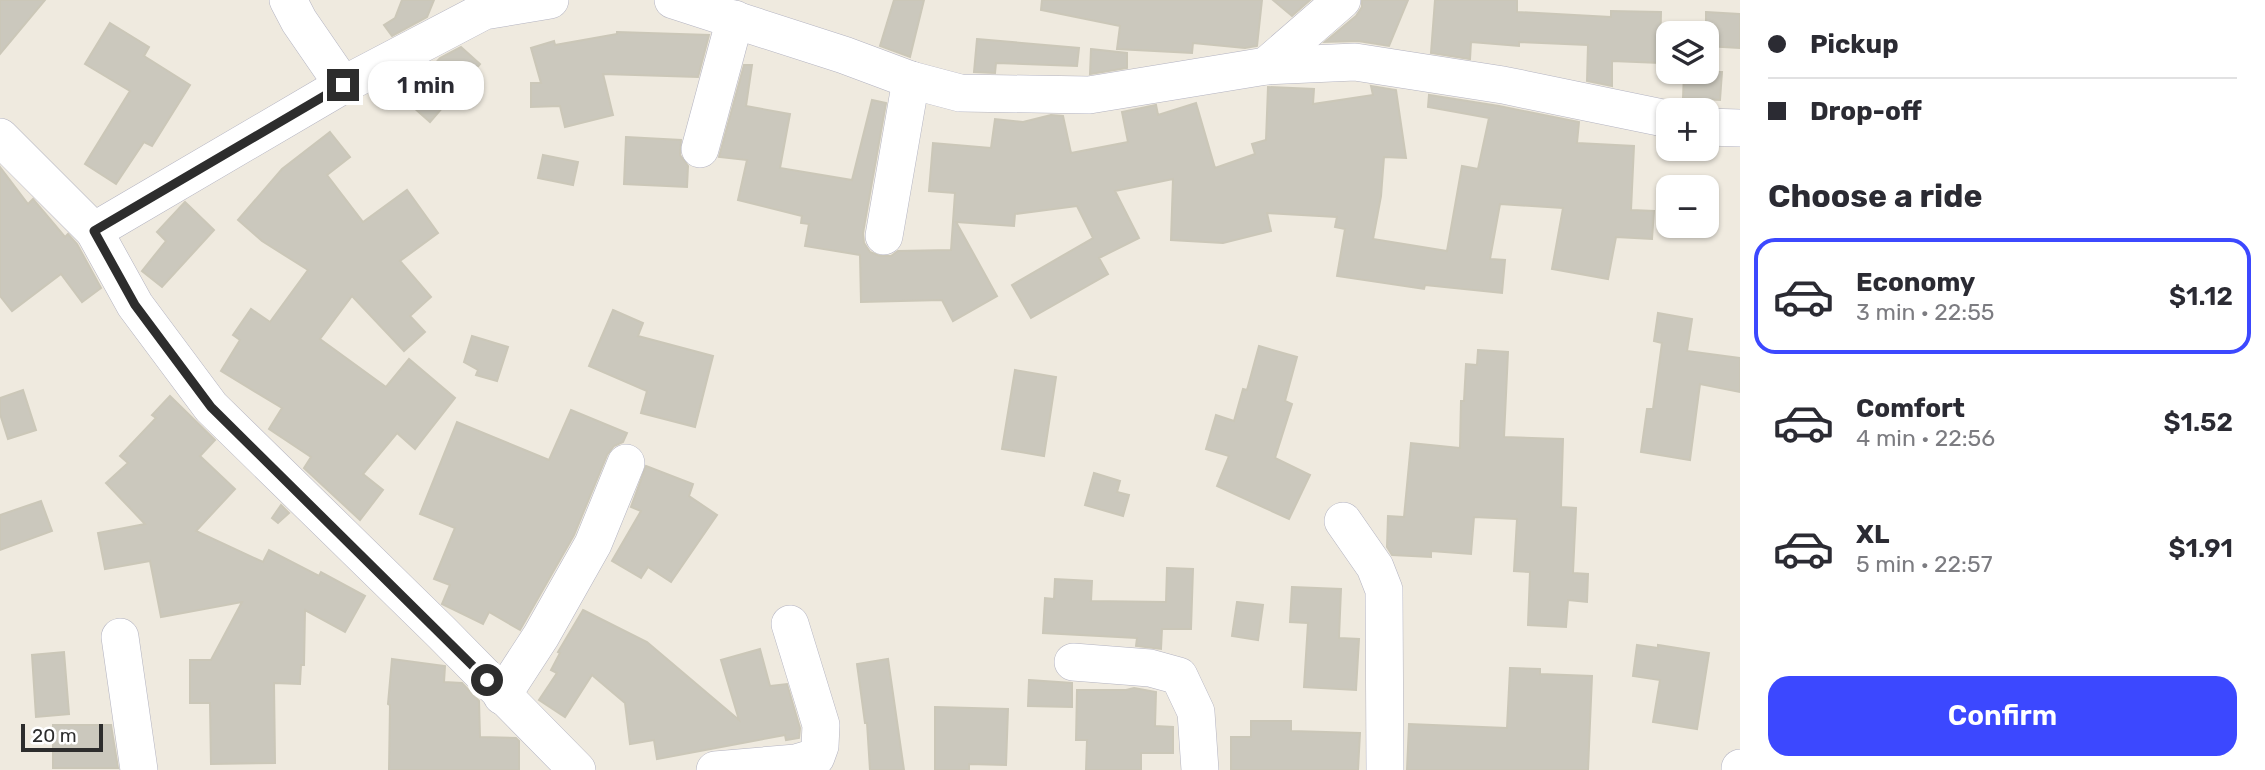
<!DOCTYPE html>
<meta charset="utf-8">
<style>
:root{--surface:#fff;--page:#f2f2f3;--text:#2b2b33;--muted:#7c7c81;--line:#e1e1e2;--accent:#3c48ff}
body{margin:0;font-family:Rubik,sans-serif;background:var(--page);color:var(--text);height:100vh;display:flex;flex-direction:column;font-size:26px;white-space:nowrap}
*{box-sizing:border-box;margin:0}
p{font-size:23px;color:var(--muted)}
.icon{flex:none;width:38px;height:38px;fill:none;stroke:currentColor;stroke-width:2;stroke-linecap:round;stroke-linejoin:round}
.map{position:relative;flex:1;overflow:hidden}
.sheet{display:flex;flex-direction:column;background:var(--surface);width:525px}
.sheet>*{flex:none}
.hud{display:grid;align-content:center;height:154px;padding:0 28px;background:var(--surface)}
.buttons{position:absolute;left:1656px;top:21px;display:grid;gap:14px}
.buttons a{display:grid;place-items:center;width:63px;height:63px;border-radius:14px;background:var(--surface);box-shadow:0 2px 5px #0004;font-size:35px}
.scale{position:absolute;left:21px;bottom:18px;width:82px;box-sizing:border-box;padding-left:7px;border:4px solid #2d2d2d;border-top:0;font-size:19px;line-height:24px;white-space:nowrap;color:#2d2d2d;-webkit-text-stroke:5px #fff;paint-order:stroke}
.end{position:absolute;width:32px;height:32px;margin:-16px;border:9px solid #2d2d2d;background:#fff;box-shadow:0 0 0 4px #fff}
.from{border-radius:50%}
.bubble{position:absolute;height:49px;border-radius:21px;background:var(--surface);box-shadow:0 2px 5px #0004;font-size:23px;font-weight:600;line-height:49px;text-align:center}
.hud b{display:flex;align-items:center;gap:24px;height:66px;font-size:26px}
.hud b+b{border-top:2px solid var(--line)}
.hud i{width:18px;height:18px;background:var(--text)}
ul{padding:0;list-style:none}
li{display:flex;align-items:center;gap:21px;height:116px;margin:0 14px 10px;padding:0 14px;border:4px solid transparent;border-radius:21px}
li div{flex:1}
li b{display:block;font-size:26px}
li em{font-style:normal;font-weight:600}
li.on{border-color:var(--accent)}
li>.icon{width:63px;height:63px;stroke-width:1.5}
h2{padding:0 28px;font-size:32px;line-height:84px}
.action{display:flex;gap:14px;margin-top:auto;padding:14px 28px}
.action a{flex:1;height:80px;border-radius:21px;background:var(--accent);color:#fff;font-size:28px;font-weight:600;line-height:80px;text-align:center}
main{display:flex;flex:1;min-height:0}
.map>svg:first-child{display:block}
</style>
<main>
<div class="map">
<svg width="1740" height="770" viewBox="0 0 1740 770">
<rect width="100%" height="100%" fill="#efeadf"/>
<g fill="#cbc8bd" stroke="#cbc7b8" stroke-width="2">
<polygon points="0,0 45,0 0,54"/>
<polygon points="402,0 434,0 427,17 392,36 384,25 395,18"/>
<polygon points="894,0 924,0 910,57 880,46"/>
<polygon points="1042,0 1262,0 1257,46 1245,48 1193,43 1192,53 1117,49 1120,26 1041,10"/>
<polygon points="1273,0 1310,0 1292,16"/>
<polygon points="1362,0 1408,0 1389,46 1358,41 1325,42 1356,16 1362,7"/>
<polygon points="1435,0 1517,0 1517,12 1611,17 1611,11 1661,12 1660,63 1612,61 1612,86 1587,81 1588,45 1519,42 1519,46 1471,42 1470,59 1431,53"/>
<polygon points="1706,12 1740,14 1740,48 1706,46"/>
<polygon points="110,23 149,47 144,56 190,85 152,146 144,142 116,184 85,164 130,91 85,64"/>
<polygon points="617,32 709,35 698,77 603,74 613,115 565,127 560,106 531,107 531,83 541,83 531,48 554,41 555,45 617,34"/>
<polygon points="977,39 1079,48 1077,66 996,63 995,73 974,72"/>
<polygon points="461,47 480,64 430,122 404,99 440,58"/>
<polygon points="1091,49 1127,53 1127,68 1090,74"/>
<polygon points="744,65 752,65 746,106 790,114 780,168 852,180 872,100 886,103 863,233 864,243 870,252 880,256 891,256 898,251 951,250 955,193 929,191 933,143 991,148 995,119 1023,122 1051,115 1063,116 1071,153 1128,142 1122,112 1156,105 1158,115 1196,103 1215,168 1255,154 1252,144 1266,140 1268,87 1314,89 1313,104 1373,95 1371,86 1396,90 1406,158 1384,157 1381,196 1373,239 1447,251 1462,166 1478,169 1489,118 1428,107 1429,95 1499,106 1579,122 1577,143 1634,146 1631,210 1654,211 1652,239 1616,237 1608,279 1552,269 1563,208 1500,204 1490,259 1505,260 1502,293 1425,285 1424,289 1337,276 1345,229 1335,227 1337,217 1267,213 1271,231 1223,243 1171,240 1173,179 1115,191 1139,238 1099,258 1108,274 1031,318 1012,285 1093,238 1077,206 1015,214 1014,226 956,222 997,296 953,321 942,300 861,302 860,255 805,246 809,224 801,223 802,216 738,200 747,160 719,157"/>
<polygon points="1684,72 1722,72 1720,100 1683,98"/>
<polygon points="330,132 350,157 327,175 363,222 407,190 438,233 400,261 431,297 410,316 425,332 404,351 352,296 320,339 386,387 409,359 455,398 415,449 397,433 363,474 383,490 360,520 304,468 311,457 269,429 282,408 221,371 240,340 233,335 251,309 270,322 308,270 262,241 238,220 282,169"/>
<polygon points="626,137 681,140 680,155 688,166 687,187 624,184"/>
<polygon points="543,155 578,162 573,185 538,178"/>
<polygon points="0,167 28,204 33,199 65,237 68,234 77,244 101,288 82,302 61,274 12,311 0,296"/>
<polygon points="185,202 214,230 162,287 142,271 166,241 157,232"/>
<polygon points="613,310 643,323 638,336 713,356 695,427 641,413 647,391 589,366"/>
<polygon points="1658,313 1692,319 1687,351 1740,358 1740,392 1700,384 1690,460 1641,452 1647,409 1653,409 1662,343 1654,341"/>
<polygon points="472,336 508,347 497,381 476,375 478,370 464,362"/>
<polygon points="1259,346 1297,357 1285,401 1292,404 1275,458 1310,475 1289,519 1217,486 1229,456 1206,449 1216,415 1234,421 1243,389 1247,390"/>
<polygon points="1478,350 1508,352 1504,437 1563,439 1561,507 1576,508 1573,573 1588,574 1587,602 1568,600 1566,627 1528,625 1530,572 1514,571 1517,519 1474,517 1471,554 1431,551 1431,557 1392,555 1387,547 1388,516 1404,517 1411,443 1460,448 1461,401 1464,401 1466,364 1477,365"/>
<polygon points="1015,370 1056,377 1044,456 1002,449"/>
<polygon points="23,390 36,430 8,439 0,414 0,398"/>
<polygon points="170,396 215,440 200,456 235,489 196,531 263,562 269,550 319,576 321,572 365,596 345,632 305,610 304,665 301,665 300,684 274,683 275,763 211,764 210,703 190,703 190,660 211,660 242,602 161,617 150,561 105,569 98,533 145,524 106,483 128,463 120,456 156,418 152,415"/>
<polygon points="571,410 627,433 623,442 614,446 607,455 574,535 520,630 489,612 483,624 442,604 450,585 434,579 455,528 420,514 457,422 549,460"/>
<polygon points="646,466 693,484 689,496 717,515 671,582 648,567 641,578 612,561 641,511 631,507"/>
<polygon points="1094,473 1120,481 1117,492 1129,495 1123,516 1085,505"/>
<polygon points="41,501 52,531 0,550 0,515"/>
<polygon points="281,505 289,513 278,523 272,518"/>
<polygon points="1167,568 1193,569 1191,629 1162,629 1161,649 1136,646 1137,638 1043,633 1045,598 1054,599 1055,579 1092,581 1091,601 1166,602"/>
<polygon points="1292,587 1341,589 1339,638 1359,639 1356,690 1304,687 1308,623 1290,622"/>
<polygon points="1237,602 1263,605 1258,640 1232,636"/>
<polygon points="583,610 647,642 739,720 721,660 760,649 770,686 787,684 800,728 799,738 786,740 785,735 657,759 654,740 630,744 625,703 592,675 565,717 539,700 557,673 551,670 560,653 558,652"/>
<polygon points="1637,645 1658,648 1658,645 1709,653 1697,729 1653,722 1660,680 1633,676"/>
<polygon points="64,652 69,714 36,717 32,655"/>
<polygon points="392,659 445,666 444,682 462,683 479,701 480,737 516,738 519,741 519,770 389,770 390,705 388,704"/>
<polygon points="888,659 904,770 870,770 867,723 865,723 857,664"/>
<polygon points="1510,668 1540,669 1540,674 1592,676 1588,770 1407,770 1409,724 1507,728"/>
<polygon points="1029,680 1072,683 1072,707 1028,706"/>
<polygon points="1134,688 1156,692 1155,726 1173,727 1173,753 1141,753 1141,770 1086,770 1087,740 1076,740 1077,690 1126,690"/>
<polygon points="935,707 1008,709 1006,765 969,764 969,770 935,770"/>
<polygon points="1251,721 1291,721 1291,731 1360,733 1358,770 1231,770 1231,737 1251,737"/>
<polygon points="53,725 111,725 118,768 53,768"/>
</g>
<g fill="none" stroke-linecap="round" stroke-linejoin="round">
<g stroke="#b3b3c1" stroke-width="38">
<g id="minor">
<polyline points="288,0 299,21 343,85"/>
<polyline points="673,0 844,55 911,80 960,93 1089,95 1266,66 1355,62 1503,85 1668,119"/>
<polyline points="1266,66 1342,0"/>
<polyline points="1706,127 1740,128"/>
<polyline points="0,137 94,231 135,305 211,407 442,633 577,770"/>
<polyline points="700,149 735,19"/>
<polyline points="94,231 343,85 484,11 550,0"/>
<polyline points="884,236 911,80"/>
<polyline points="1343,521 1375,567 1384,590 1385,770"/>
<polyline points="120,637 139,770"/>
<polyline points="1073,662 1150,668 1179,676 1196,712 1200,770"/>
<polyline points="502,696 541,636 593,544 626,463"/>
<polyline points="715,770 796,763 816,757 820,746 821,725 790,624"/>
<polyline points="1740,770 1740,768"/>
</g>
</g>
<use href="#minor" stroke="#fff" stroke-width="37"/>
</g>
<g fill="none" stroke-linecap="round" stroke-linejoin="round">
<polyline stroke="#2d2d2d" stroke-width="9" points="343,85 94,231 135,305 211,407 487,680"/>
</g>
</svg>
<div class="buttons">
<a><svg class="icon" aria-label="layers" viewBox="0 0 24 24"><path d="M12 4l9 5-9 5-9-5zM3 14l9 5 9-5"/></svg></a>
<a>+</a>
<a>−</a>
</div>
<div class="scale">20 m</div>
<i class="end from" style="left:487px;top:680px"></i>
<i class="end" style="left:343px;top:85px"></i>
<div class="bubble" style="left:368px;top:61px;width:116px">1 min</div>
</div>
<section class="sheet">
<div class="hud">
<b><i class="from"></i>Pickup</b>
<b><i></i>Drop-off</b>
</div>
<h2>Choose a ride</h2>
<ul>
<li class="on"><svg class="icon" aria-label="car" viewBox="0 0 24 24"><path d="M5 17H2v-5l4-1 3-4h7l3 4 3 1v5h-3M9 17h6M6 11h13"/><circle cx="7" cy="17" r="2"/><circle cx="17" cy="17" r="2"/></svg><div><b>Economy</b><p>3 min · 22:55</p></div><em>$1.12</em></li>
<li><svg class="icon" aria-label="car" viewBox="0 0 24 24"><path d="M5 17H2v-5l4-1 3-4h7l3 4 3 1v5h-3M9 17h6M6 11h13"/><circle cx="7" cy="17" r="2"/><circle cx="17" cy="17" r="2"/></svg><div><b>Comfort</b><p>4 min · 22:56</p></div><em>$1.52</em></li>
<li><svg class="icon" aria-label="car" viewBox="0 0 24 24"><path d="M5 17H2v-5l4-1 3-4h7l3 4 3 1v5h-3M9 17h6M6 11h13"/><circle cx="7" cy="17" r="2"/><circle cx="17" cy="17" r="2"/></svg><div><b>XL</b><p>5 min · 22:57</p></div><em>$1.91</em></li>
</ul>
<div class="action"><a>Confirm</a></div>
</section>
</main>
